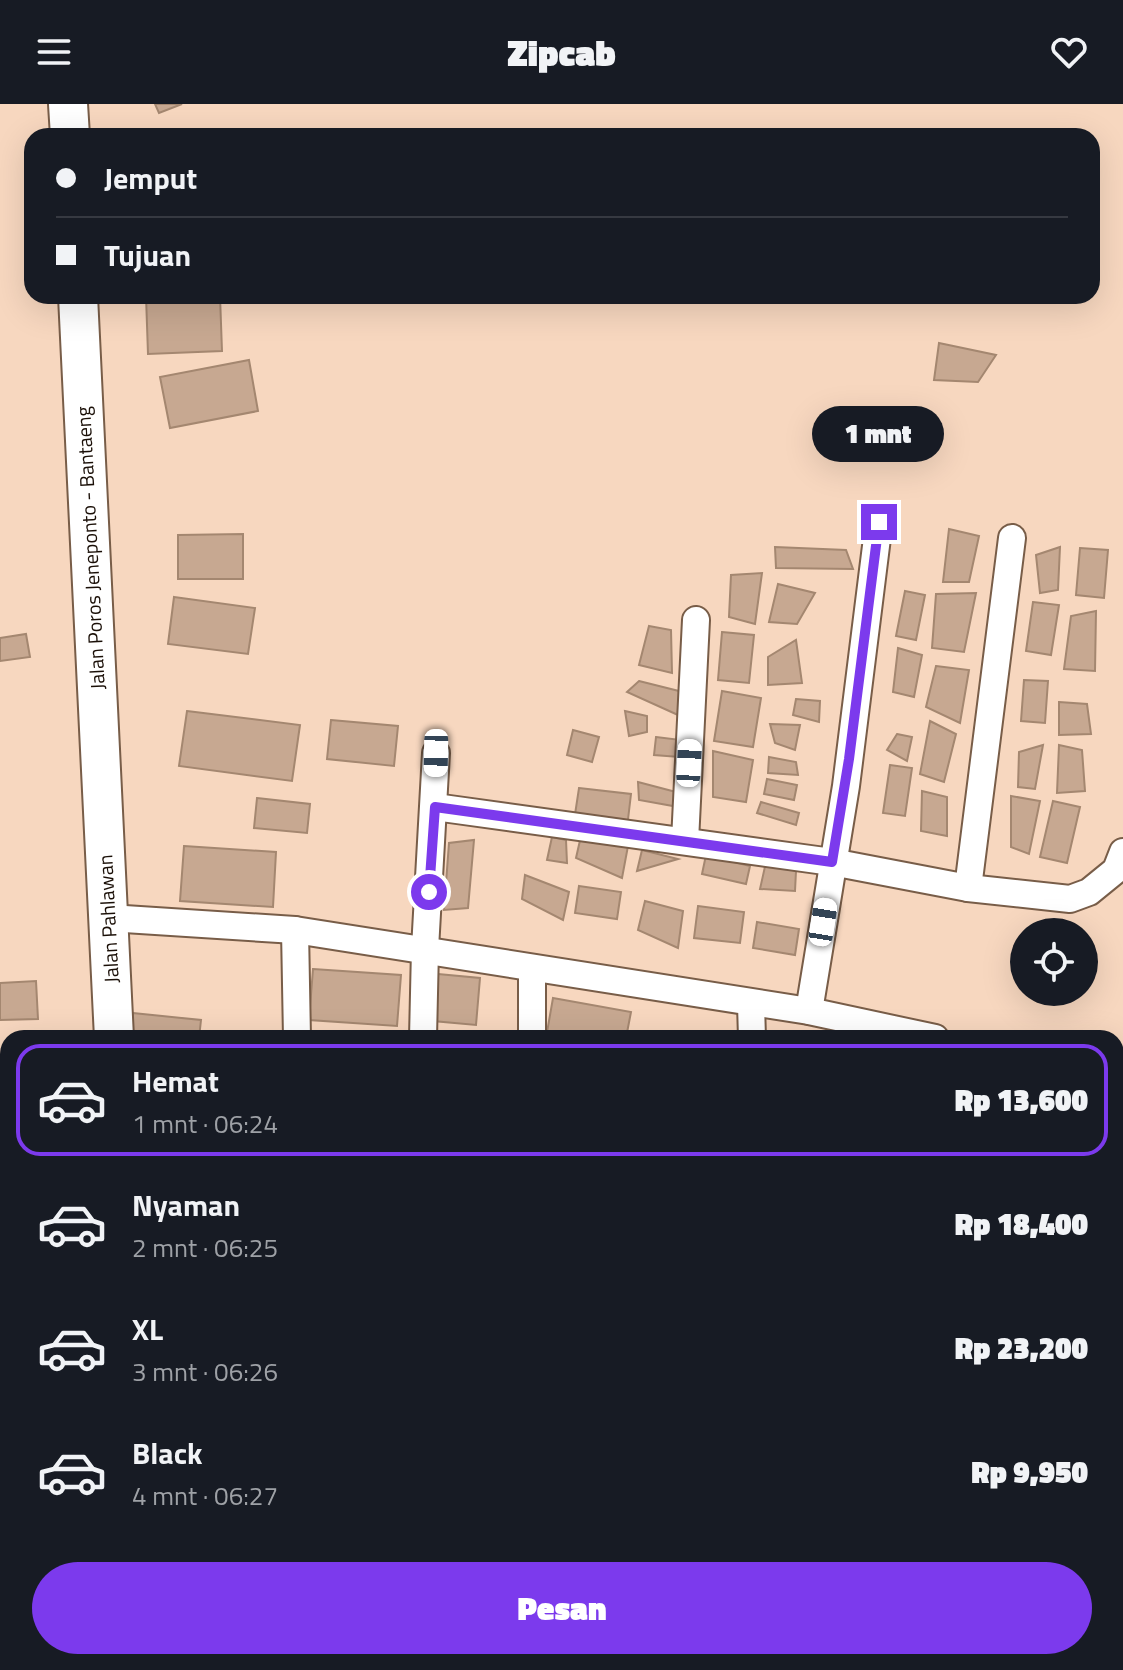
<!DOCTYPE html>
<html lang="id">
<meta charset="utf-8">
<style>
:root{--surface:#171b24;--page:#20242c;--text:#f1f3f6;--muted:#9ea1a6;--line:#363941;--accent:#7c3aed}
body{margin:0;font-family:"Titillium Web",sans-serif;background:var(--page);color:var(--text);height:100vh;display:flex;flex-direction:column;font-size:30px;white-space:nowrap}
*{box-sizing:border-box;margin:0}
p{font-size:26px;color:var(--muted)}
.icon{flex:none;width:44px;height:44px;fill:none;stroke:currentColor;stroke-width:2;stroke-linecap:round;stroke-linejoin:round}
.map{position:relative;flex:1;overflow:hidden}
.details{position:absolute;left:0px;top:926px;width:1124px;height:640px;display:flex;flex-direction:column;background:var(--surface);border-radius:24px 24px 0 0;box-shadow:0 8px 32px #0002}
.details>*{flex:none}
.banner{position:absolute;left:24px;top:24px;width:1076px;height:176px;border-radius:24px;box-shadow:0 8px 32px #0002;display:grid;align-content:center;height:176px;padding:0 32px;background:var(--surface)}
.fabs{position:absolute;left:1010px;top:814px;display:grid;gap:16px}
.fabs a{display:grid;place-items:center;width:88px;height:88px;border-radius:50%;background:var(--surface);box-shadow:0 8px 32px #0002;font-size:40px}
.end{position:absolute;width:36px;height:36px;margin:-18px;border:10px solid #7c3aed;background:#fff;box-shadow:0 0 0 4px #fff}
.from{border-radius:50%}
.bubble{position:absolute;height:56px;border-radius:28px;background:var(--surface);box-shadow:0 8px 32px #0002;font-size:26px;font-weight:800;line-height:56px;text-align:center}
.car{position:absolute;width:24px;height:48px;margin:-24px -12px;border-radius:10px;box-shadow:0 0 6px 2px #0007;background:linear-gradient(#fff 24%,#345 0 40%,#fff 0 76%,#345 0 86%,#fff 0)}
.banner b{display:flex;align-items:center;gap:28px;height:76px;font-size:30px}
.banner b+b{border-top:2px solid var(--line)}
.banner i{width:20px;height:20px;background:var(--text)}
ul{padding:14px 0 0;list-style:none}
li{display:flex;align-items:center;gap:24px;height:112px;margin:0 16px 12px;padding:0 16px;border:4px solid transparent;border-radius:24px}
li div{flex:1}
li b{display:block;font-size:30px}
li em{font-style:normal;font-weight:800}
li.current{border-color:var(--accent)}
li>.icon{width:72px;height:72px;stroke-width:1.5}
.primary-button{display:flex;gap:16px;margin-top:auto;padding:16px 32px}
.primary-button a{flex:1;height:92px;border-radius:48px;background:var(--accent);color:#fff;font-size:32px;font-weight:800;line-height:92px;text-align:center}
header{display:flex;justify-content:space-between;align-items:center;height:104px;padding:0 32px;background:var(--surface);font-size:36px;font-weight:800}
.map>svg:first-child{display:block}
</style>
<header><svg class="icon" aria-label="menu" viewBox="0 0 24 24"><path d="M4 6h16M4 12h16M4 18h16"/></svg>Zipcab<svg class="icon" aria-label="heart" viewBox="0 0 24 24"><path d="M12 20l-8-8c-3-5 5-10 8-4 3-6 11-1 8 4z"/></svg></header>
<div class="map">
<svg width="1123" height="1566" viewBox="0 0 1123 1566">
<rect width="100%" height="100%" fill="#f7d7bf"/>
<g fill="#c7a891" stroke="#a48770" stroke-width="2">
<polygon points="155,0 182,0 159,9"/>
<polygon points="146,192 220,192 222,247 148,250"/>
<polygon points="939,239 996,251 978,278 934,276"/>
<polygon points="249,256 258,307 170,324 160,273"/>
<polygon points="949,425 979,432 969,478 943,478"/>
<polygon points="243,430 243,475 178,475 178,431"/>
<polygon points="775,443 846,446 853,465 776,464"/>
<polygon points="1060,443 1058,486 1040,489 1036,451"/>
<polygon points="1080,444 1108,446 1104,494 1076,491"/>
<polygon points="762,469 755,520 729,513 731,471"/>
<polygon points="778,480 815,489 797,520 769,518"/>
<polygon points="905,487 925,491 916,536 896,532"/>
<polygon points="976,489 964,548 932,544 936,490"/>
<polygon points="174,493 255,504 248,550 168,540"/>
<polygon points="1033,498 1059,501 1051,551 1026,547"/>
<polygon points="1096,507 1095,567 1064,565 1071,512"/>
<polygon points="649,522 671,526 672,569 639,561"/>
<polygon points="722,528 754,531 749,579 718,576"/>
<polygon points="26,530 30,553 0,557 0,534"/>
<polygon points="796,536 802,579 768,581 768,553"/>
<polygon points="898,544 922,551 914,593 893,588"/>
<polygon points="936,562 969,566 960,619 926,603"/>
<polygon points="1024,576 1048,577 1045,619 1021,617"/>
<polygon points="639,577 683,588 678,611 627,588"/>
<polygon points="722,587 761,594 753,643 714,637"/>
<polygon points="796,595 820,597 819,618 793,611"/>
<polygon points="1059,598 1087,600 1091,630 1059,631"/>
<polygon points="187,607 300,621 292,677 179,662"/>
<polygon points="625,607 647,612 647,628 629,632"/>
<polygon points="331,616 398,622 394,662 327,655"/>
<polygon points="930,617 956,630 944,678 920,670"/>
<polygon points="770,620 800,621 795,646 775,639"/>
<polygon points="573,626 599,633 592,658 567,651"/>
<polygon points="897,630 912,633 907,657 887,646"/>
<polygon points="656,633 681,636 679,653 654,651"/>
<polygon points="1043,641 1035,685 1018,683 1019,648"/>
<polygon points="1059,641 1082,646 1085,687 1057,689"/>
<polygon points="713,647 753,656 746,698 713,693"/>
<polygon points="769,653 796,658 798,671 768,669"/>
<polygon points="890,661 912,664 905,712 883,709"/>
<polygon points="767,675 797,681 794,696 764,690"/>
<polygon points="638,678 676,688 673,702 639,696"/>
<polygon points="579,684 631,690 627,724 574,717"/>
<polygon points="922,687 947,693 947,732 921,727"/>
<polygon points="1011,692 1040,697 1029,750 1011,743"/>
<polygon points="257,694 310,700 307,729 254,724"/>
<polygon points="1053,697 1080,703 1067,759 1040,753"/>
<polygon points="761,698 799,709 796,721 757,709"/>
<polygon points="581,732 628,742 622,774 576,754"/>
<polygon points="552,733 566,736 567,759 547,756"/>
<polygon points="474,736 468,804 444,806 449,739"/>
<polygon points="184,742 276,748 273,803 180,797"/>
<polygon points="642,746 678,755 637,767"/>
<polygon points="706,751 750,762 746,780 702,770"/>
<polygon points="766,758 796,767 795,787 760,785"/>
<polygon points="525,771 569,788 563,816 522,795"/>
<polygon points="579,782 621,788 617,815 575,809"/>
<polygon points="645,797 683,807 678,844 638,826"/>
<polygon points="698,802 744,808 740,839 694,834"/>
<polygon points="757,818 799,825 795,851 753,844"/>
<polygon points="313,865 401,871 397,922 309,916"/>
<polygon points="438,870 480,874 476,921 433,917"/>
<polygon points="36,877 38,915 0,916 0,879"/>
<polygon points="553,894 631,908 626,934 546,934"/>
<polygon points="133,909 201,916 199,934 130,934"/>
<polygon points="73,928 73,934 42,934 42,930"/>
<polygon points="1116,985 1123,986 1123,1029 1116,1029"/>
<rect x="1116" y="1040" width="7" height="21"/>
<rect x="250" y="1558" width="44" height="8"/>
<polygon points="321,1558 364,1558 364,1566 322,1566"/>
<polygon points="371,1558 414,1558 415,1566 372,1566"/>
</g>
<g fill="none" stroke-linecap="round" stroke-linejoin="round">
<g stroke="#785d48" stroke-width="30">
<g id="minor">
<polyline points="435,703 832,758 968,784 1070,795 1089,788 1116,766 1123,748"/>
<polyline points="685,737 696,516"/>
<polyline points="968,784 1012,434"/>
<polyline points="109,814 295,826 809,907 935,934"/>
<polyline points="295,826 297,934"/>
<polyline points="532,864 532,934"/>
<polyline points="751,900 752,934"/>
<polyline points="809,907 846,682 879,418"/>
<polyline points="423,934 425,845 436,649"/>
<polyline points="1116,966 1123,967"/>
<polyline points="1116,1271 1123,1261"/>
<polyline points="308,1558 309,1566"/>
<polyline points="423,1558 423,1566"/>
<polyline points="545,1558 546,1566"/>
</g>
</g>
<g stroke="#785d48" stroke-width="42">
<g id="highway">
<polyline points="68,0 70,32"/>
<polyline points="78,192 114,934"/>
<polyline points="140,1558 140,1566"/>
</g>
</g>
<use href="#minor" stroke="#fff" stroke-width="26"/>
<use href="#highway" stroke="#fff" stroke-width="38"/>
</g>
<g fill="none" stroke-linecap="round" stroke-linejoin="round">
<polyline stroke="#7c3aed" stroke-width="10" points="429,788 435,703 832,758 849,655 879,418"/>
</g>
<g text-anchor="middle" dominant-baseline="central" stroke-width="6" stroke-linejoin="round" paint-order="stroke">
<g font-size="20" fill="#1a0f07" stroke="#fff">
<text transform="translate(90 444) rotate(-93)">Jalan Poros Jeneponto - Bantaeng</text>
<text transform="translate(108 815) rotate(-93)">Jalan Pahlawan</text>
</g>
</g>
</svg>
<div class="fabs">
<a><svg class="icon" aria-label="locate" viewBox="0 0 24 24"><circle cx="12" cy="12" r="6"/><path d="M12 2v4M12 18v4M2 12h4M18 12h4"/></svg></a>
</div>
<i class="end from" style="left:429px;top:788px"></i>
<i class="end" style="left:879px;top:418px"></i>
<div class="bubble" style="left:812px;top:302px;width:132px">1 mnt</div>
<i class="car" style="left:436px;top:649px;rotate:181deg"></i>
<i class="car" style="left:689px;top:659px;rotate:3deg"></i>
<i class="car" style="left:823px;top:818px;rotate:9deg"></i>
<div class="banner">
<b><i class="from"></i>Jemput</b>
<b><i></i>Tujuan</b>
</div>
<section class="details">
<ul>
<li class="current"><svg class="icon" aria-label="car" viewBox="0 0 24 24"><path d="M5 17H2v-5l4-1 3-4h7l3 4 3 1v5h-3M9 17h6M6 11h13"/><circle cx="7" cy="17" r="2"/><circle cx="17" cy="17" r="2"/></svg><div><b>Hemat</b><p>1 mnt · 06:24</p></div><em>Rp 13,600</em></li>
<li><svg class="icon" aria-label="car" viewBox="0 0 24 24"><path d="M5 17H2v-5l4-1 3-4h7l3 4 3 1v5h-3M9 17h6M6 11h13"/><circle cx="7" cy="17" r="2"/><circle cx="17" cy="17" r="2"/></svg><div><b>Nyaman</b><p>2 mnt · 06:25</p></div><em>Rp 18,400</em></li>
<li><svg class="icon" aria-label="car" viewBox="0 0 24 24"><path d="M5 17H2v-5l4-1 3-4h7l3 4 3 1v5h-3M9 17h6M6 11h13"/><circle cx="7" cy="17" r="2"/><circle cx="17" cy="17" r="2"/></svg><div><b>XL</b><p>3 mnt · 06:26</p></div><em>Rp 23,200</em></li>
<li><svg class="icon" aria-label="car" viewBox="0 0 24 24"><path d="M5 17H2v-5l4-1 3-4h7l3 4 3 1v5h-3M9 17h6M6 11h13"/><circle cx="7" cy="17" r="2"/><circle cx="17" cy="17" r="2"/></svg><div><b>Black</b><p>4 mnt · 06:27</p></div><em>Rp 9,950</em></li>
</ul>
<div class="primary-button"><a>Pesan</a></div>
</section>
</div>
